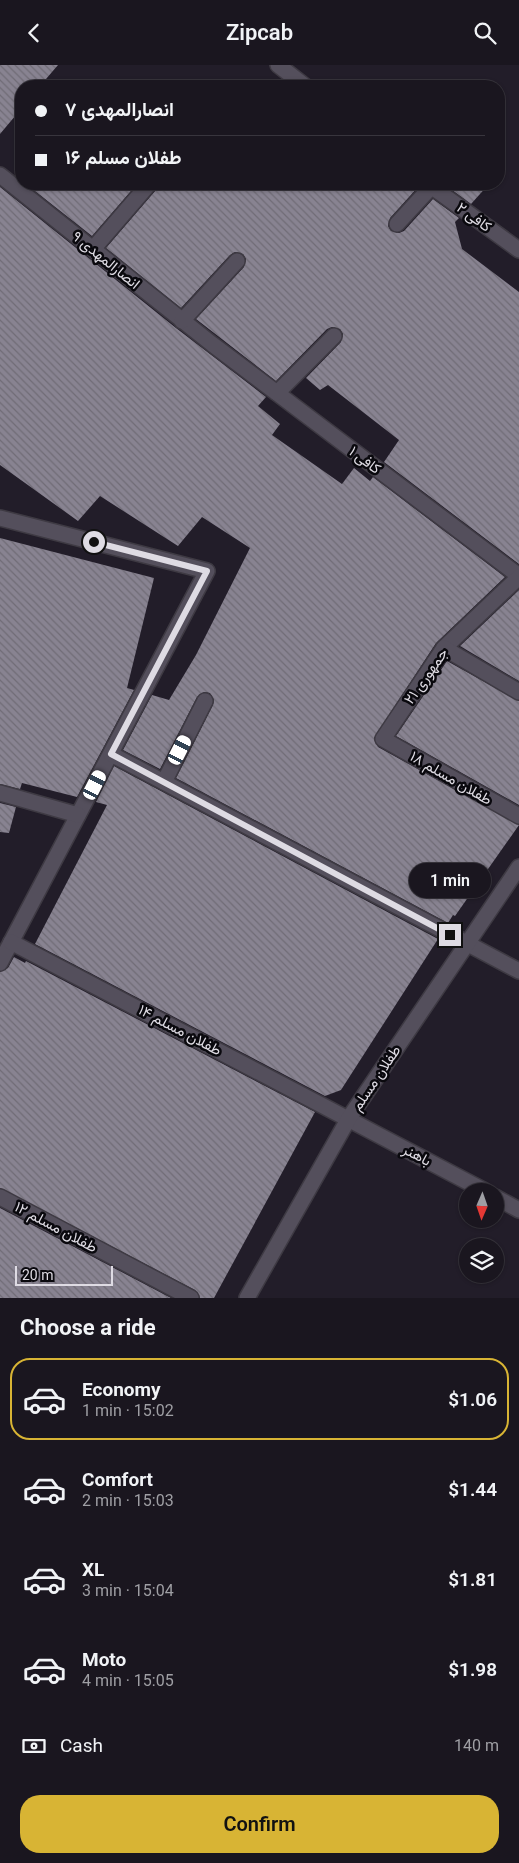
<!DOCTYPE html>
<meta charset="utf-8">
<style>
:root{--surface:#1a161f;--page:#27232c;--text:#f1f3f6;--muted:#9f9fa4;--line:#38353d;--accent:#d8b434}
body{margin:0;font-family:Roboto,Vazirmatn,sans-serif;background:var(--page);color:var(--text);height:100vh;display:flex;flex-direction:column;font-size:19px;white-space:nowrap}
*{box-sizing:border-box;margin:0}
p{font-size:16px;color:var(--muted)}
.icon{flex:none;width:28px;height:28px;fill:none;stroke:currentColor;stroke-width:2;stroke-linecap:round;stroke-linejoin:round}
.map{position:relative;height:1233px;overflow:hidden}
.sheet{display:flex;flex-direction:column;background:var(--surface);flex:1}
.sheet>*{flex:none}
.guide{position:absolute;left:15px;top:15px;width:490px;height:110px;border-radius:20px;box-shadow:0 1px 4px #0004,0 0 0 1px var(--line);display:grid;align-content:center;height:110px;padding:0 20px;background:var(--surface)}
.needle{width:32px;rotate:182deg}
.tools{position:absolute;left:459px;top:1118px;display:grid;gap:10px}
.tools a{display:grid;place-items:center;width:45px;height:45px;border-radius:50%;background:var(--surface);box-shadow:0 1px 4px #0004,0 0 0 1px var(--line);font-size:25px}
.scale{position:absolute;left:15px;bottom:12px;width:98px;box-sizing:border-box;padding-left:5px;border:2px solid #dedbe3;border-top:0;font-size:14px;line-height:18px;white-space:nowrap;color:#dedbe3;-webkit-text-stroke:4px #0a090e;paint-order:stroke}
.end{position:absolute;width:22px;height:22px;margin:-11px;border:6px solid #dedbe3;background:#111;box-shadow:0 0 0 2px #111}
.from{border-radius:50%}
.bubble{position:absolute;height:35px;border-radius:18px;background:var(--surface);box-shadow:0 1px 4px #0004,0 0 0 1px var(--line);font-size:16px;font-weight:600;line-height:35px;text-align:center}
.car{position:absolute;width:15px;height:30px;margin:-15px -8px;border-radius:6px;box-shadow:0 0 4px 1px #0007;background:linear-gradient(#fff 24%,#345 0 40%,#fff 0 76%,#345 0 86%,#fff 0)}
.guide b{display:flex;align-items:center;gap:18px;height:48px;font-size:19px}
.guide b+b{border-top:1px solid var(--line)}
.guide i{width:12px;height:12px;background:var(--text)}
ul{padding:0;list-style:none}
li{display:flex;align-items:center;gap:15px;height:82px;margin:0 10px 8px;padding:0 10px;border:2px solid transparent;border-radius:20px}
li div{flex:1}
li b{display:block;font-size:19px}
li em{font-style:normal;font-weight:600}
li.current{border-color:var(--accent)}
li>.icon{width:45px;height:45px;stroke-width:1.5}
h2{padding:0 20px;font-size:22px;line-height:60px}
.pay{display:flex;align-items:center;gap:12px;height:55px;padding:0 20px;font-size:19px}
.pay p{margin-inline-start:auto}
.primary-button{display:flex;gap:10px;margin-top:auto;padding:10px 20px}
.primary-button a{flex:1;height:58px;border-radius:20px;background:var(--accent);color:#111;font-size:20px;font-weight:600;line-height:58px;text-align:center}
header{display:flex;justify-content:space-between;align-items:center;height:65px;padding:0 20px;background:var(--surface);font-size:22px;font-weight:600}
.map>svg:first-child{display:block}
</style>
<header><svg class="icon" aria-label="back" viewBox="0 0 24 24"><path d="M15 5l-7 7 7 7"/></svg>Zipcab<svg class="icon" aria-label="search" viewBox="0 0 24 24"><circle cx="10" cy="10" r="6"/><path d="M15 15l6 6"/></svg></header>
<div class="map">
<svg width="519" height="1233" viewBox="0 0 519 1233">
<defs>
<pattern id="building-back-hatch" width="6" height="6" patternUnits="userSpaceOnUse" patternTransform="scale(1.25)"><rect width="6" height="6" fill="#888391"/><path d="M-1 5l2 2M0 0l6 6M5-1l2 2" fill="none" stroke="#706c76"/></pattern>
</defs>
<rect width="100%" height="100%" fill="#221d29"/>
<g fill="url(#building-back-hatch)">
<polygon points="0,0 58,0 40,21 21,21 21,44 0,69"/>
<polygon points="26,119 137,119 92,171"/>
<polygon points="158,119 419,119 419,121 390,153 388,161 391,166 399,168 404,166 433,134 459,153 455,157 462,184 519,227 519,499 384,397 399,375 328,320 320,325 306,313 341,277 343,269 340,264 332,262 327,264 276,316 196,254 244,202 246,194 243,189 235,187 230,190 181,243 106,183 156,125"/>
<polygon points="444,119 489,119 471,139"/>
<polygon points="0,122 176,263 266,332 258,341 280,359 272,370 342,419 354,403 370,416 373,412 505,512 436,578 374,673 378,682 519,760 455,851 453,850 448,858 176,713 213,640 214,635 210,628 204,627 197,632 160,704 123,685 152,630 169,635 196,590 250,483 202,452 178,481 100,431 78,456 0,400"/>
<polygon points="0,473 154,513 127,623 134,625 77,732 22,718 20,724 0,719"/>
<polygon points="519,525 519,616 460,581"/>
<polygon points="447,596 519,636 519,740 396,671"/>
<polygon points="114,701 438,874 341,1025 325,1031 35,879 107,740 96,737"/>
<polygon points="0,738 16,742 9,768 0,767"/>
<polygon points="14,892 25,898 26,896 315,1047 214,1233 200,1233 195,1225 0,1123 0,907 8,903"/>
<polygon points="0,1143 171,1233 0,1233"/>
</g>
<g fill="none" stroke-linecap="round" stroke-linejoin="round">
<g stroke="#3e3a43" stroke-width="18">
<g id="minor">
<polyline points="278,0 305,21"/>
<polyline points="0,110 212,279 519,511"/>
<polyline points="428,119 519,185"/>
<polyline points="397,159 432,121"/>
<polyline points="93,184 149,119"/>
<polyline points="182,256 237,196"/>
<polyline points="277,328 334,271"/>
<polyline points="0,453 207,506 0,898"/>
<polyline points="519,512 444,583 383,674 519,751"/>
<polyline points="444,583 519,627"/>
<polyline points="111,689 519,906"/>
<polyline points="164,717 205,636"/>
<polyline points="0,728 78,750"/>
<polyline points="11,877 485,1126"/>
<polyline points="0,1132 191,1233"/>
<polyline points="495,1132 519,1145"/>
<polyline points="247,1233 349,1053 519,802"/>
</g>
</g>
<use href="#minor" stroke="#544f5c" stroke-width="15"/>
</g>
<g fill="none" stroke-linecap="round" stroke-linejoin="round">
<polyline stroke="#dedbe3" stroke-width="6" points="94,477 207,506 111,689 450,870"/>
</g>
<g text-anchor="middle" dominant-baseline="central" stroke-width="5" stroke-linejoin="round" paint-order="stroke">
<g font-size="15" fill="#dedbe3" stroke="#0a090e">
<text transform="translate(474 152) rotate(36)">کافی ۲</text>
<text transform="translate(106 195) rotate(39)">انصارالمهدی ۹</text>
<text transform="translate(365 395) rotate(37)">کافی ۱</text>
<text transform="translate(426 611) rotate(-55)">جمهوری ۲۱</text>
<text transform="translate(451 713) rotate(30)">طفلان مسلم ۱۸</text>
<text transform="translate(180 965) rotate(28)">طفلان مسلم ۱۴</text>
<text transform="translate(376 1013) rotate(-56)">طفلان مسلم</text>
<text transform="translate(417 1090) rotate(28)">باهنر</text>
<text transform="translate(56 1162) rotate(28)">طفلان مسلم ۱۲</text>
</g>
</g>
</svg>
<div class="tools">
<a><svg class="needle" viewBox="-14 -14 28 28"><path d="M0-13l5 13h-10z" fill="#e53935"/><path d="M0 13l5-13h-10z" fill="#9f9fa4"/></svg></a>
<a><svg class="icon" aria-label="layers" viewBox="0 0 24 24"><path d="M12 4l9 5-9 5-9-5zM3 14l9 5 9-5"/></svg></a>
</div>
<div class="scale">20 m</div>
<i class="end from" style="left:94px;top:477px"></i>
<i class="end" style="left:450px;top:870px"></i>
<div class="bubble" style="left:409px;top:798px;width:82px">1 min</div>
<i class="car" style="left:180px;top:685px;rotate:27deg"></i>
<i class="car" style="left:95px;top:720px;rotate:27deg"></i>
<div class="guide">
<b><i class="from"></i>انصارالمهدی ۷</b>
<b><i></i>طفلان مسلم ۱۶</b>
</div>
</div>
<section class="sheet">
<h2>Choose a ride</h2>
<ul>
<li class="current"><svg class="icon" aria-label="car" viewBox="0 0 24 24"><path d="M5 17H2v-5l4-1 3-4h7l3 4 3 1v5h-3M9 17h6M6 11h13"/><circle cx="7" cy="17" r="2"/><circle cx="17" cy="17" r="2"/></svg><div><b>Economy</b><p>1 min · 15:02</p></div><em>$1.06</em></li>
<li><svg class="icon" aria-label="car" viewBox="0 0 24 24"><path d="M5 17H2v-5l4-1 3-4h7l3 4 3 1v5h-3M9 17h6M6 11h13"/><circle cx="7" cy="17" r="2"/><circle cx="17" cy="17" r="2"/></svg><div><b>Comfort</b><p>2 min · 15:03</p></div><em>$1.44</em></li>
<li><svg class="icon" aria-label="car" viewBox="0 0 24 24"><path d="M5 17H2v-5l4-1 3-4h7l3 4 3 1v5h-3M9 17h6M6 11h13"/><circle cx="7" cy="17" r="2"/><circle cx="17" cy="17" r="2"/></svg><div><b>XL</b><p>3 min · 15:04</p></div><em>$1.81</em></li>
<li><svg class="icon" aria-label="car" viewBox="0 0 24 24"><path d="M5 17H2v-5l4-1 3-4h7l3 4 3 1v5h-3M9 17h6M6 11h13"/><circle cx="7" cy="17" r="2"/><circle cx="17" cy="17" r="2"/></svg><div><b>Moto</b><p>4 min · 15:05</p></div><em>$1.98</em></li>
</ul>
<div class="pay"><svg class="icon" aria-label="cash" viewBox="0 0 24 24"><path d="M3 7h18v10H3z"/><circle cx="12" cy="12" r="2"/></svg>Cash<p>140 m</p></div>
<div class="primary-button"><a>Confirm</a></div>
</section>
